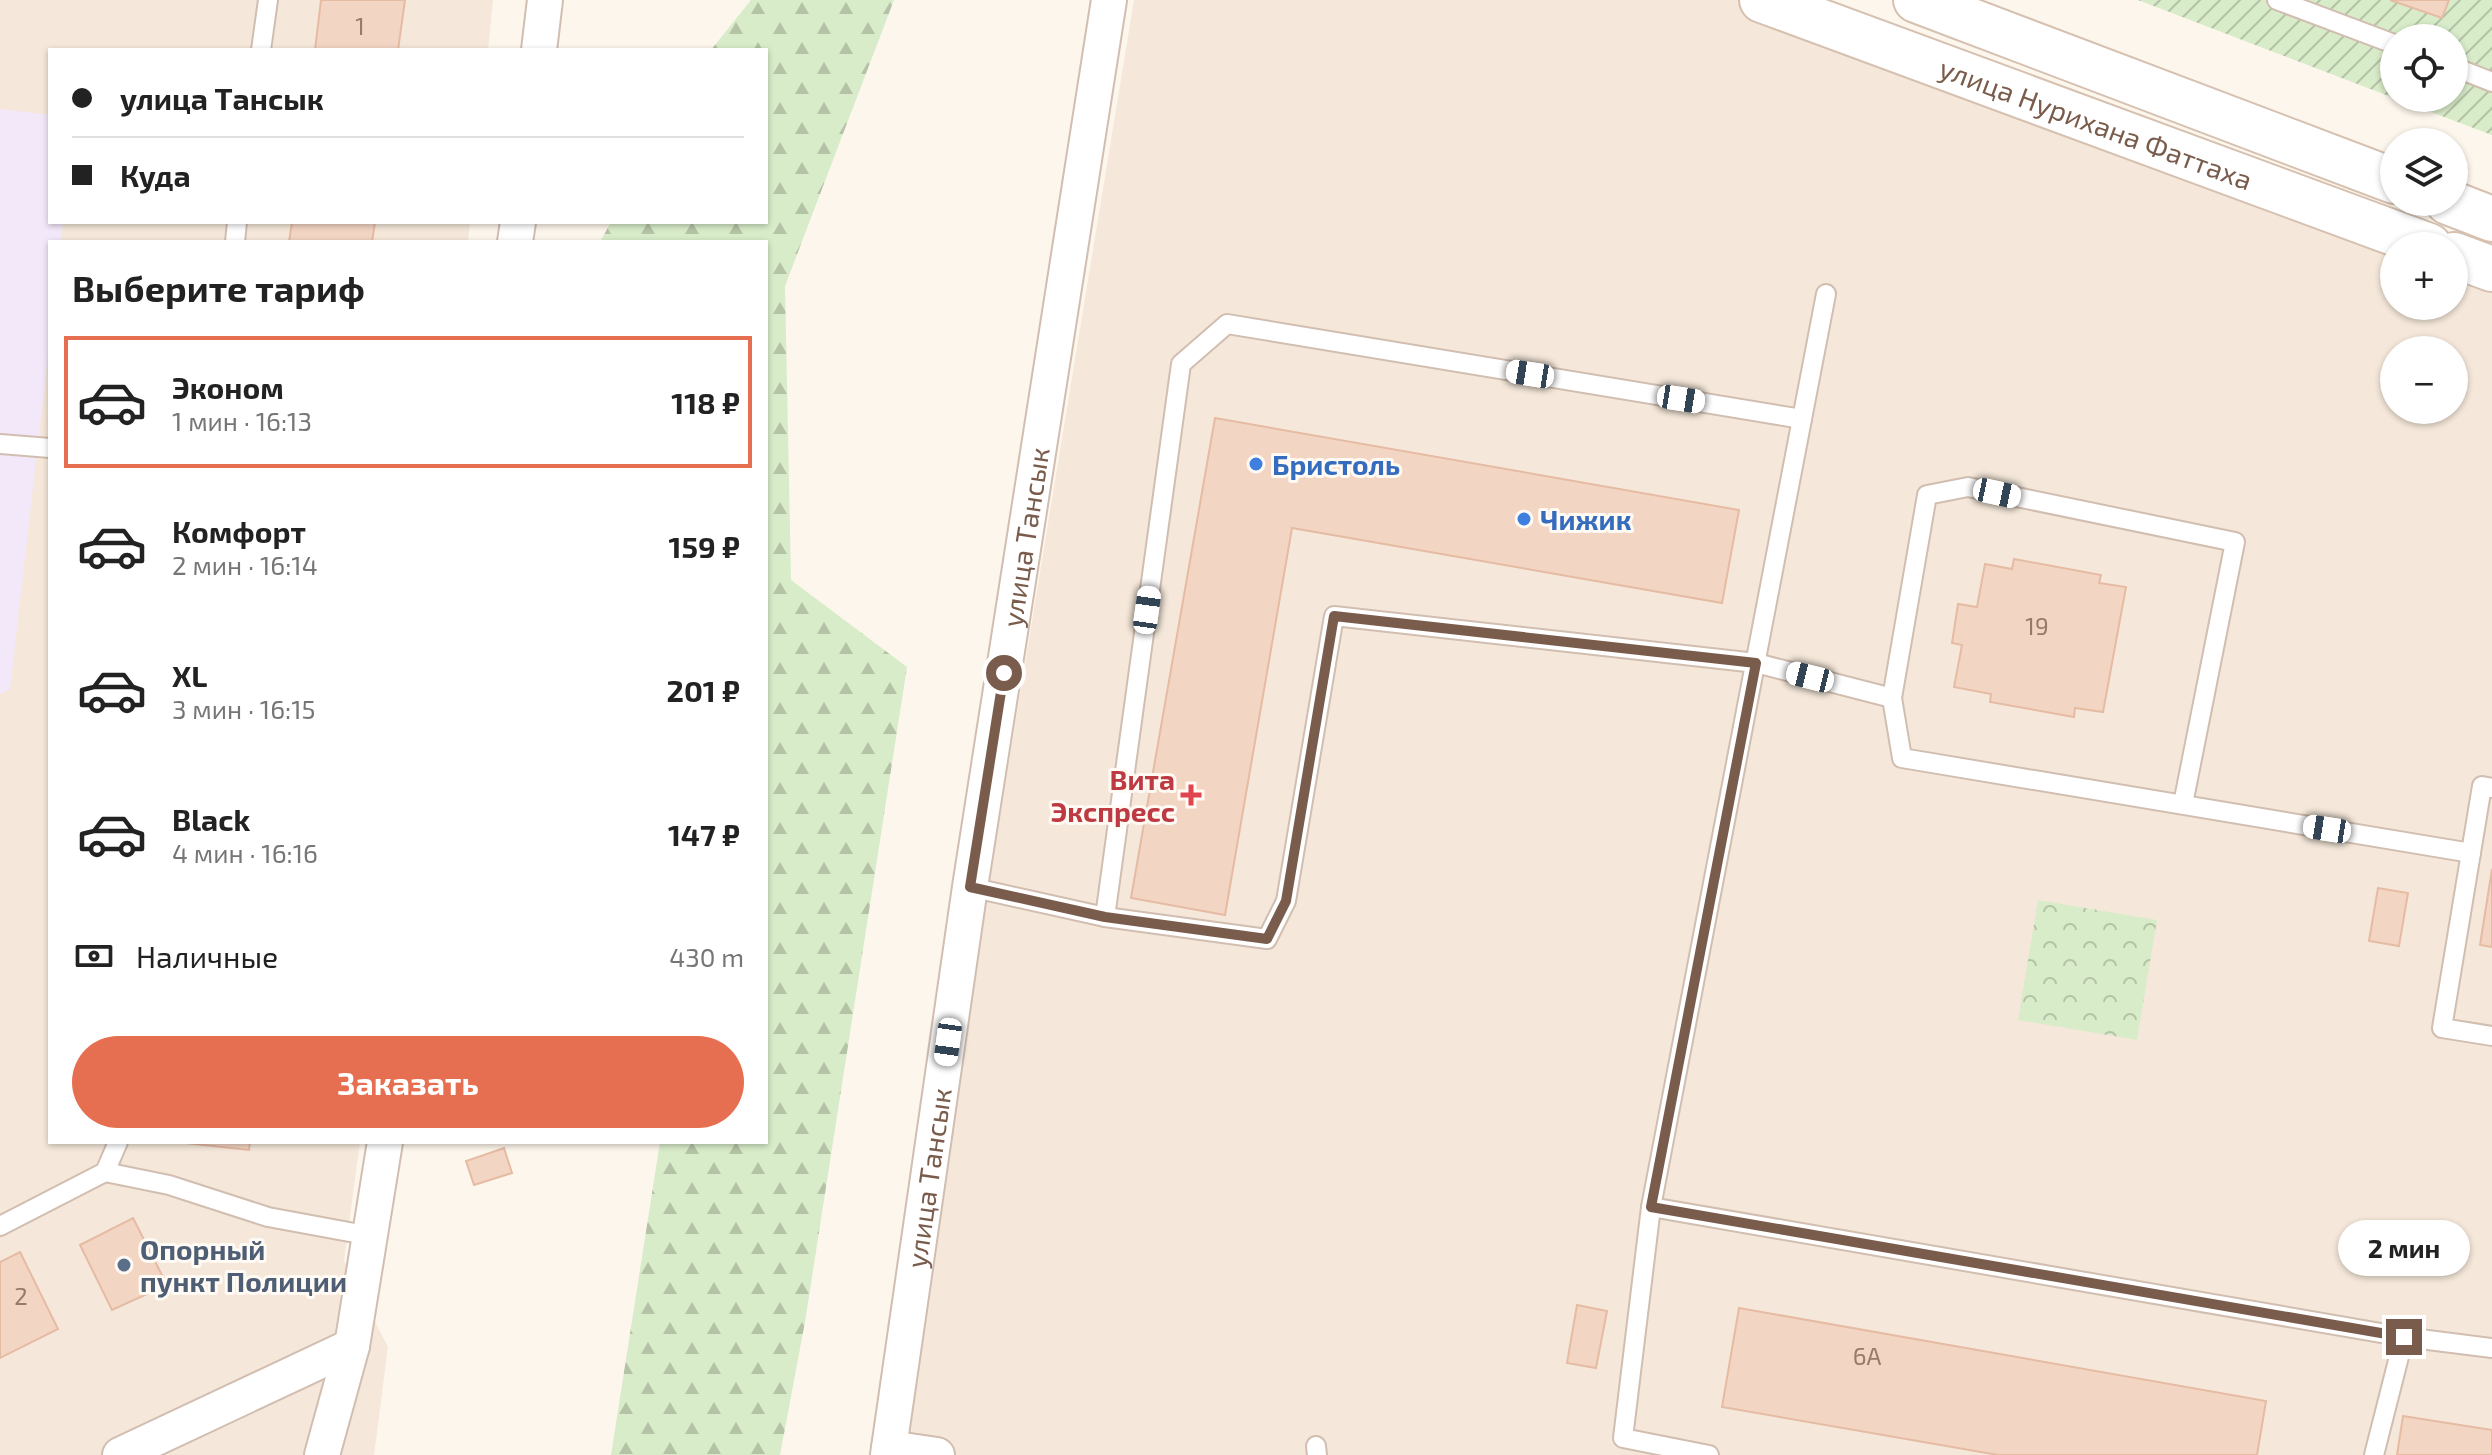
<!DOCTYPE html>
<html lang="ru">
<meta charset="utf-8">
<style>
:root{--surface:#fff;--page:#f2f2f2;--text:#222;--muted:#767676;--line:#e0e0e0;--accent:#e76f51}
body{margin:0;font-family:"Exo 2",sans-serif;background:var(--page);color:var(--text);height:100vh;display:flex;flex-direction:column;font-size:30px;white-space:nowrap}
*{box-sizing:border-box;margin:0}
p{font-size:26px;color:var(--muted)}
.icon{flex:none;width:44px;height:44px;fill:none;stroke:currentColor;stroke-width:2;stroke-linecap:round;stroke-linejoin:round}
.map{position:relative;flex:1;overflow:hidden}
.details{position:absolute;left:48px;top:240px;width:720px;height:904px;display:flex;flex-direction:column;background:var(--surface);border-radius:0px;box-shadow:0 2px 6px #0004}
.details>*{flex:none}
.banner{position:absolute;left:48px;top:48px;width:720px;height:176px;border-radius:0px;box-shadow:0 2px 6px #0004;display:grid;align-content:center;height:176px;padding:0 24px;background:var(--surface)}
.buttons{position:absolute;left:2380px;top:24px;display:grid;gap:16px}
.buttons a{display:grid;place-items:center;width:88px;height:88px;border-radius:50%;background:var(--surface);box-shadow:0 2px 6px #0004;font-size:40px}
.end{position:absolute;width:36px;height:36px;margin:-18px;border:10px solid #7a5c4d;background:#fff;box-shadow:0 0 0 4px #fff}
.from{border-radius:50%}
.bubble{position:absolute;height:56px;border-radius:28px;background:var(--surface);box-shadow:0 2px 6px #0004;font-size:26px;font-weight:700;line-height:56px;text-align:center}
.car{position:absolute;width:24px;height:48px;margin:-24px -12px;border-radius:10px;box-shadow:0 0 6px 2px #0007;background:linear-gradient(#fff 24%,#345 0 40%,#fff 0 76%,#345 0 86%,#fff 0)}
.banner b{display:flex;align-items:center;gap:28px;height:76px;font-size:30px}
.banner b+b{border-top:2px solid var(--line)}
.banner i{width:20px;height:20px;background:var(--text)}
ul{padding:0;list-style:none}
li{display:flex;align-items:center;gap:24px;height:132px;margin:0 16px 12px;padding:0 8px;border:4px solid transparent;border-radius:0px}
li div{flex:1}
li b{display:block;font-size:30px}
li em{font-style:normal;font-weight:700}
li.active{border-color:var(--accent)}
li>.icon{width:72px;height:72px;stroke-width:1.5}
h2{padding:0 24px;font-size:36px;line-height:96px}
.pay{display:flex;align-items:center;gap:20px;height:88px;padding:0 24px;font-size:30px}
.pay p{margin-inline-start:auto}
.button{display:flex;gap:16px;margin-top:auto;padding:16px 24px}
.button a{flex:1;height:92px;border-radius:48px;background:var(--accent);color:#fff;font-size:32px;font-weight:700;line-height:92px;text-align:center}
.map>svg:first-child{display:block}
</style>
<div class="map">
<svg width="2492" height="1455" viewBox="0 0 2492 1455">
<defs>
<pattern id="forest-firs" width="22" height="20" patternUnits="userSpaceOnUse" patternTransform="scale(2)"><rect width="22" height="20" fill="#d8ecc9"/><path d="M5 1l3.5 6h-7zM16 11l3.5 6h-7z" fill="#b4c2a5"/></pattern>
<pattern id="park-crowns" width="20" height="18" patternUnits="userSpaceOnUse" patternTransform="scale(2)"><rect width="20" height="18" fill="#d8ecc9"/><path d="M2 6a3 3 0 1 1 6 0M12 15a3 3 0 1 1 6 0" fill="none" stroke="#b4c2a5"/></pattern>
<pattern id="garden-furrows" width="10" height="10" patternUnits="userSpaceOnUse" patternTransform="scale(2)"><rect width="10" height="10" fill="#d8ecc9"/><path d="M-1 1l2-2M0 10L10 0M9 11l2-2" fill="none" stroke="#b4c2a5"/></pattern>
</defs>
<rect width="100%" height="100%" fill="#fdf6ec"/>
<g fill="#f5e8da" fill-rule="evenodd">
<polygon points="0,0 493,0 488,50 50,50 50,222 470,222 468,242 50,242 50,1142 360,1142 344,1261 388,1347 374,1455 0,1455"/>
<path d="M1134 0H1743L2394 246V306H2454V252L2492 266V1455H895ZM2394 350H2454V410H2394Z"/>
</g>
<polygon fill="#f3e8fa" points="0,109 50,115 50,222 63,222 61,242 50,242 50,337 10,689 0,694"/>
<polygon fill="url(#forest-firs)" points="751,0 894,0 785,286 791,580 907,667 805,1322 780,1455 611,1455 660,1142 766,1142 766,242 600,242 611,222 766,222 766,50 711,50"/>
<polygon fill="url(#park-crowns)" points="2038,900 2157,920 2137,1040 2018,1020"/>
<polygon fill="url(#garden-furrows)" points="2138,0 2492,0 2492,135 2394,98 2454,98 2454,38 2394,38 2394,98"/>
<g fill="#f3d5c3" stroke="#e6bba3" stroke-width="2">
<polygon points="321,0 405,0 398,50 315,50"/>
<polygon points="2390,0 2449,0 2442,18"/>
<polygon points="292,222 375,222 372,242 289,242"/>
<polygon points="1215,418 1739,510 1722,603 1292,528 1225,915 1131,898"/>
<polygon points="2014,559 2101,575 2099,583 2126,587 2103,712 2075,708 2074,717 1990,702 1991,694 1954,687 1962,645 1952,643 1958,604 1977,607 1985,564 2012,569"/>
<polygon points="2492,869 2492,947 2480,945"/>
<polygon points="2378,888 2408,893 2399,946 2369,941"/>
<polygon points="176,1142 250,1142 249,1150"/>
<polygon points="504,1148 512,1173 474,1185 466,1161"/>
<polygon points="133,1218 167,1285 112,1310 80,1245"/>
<polygon points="20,1252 58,1329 0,1358 0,1262"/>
<polygon points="1577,1305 1607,1311 1596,1368 1567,1363"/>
<polygon points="1739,1308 2266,1401 2257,1455 1998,1455 1722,1407"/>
<polygon points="2403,1416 2492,1430 2492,1455 2397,1455"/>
</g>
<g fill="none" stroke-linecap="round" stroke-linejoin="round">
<g stroke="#d1beb0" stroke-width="22">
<g id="lane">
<polyline points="2277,0 2394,44"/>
<polyline points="261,50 268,0"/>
<polyline points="2454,67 2492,82"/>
<polyline points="235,242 237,222"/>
<polyline points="1802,419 1826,294"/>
<polyline points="0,444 50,448"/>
<polyline points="1892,698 1927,495 1968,487 2235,542 2183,804"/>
<polyline points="2492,788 2482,786 2442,1028 2492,1036"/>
<polyline points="970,887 1105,917 1267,939 1286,901 1334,616 1756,663 1892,698 1902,758 2471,853"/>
<polyline points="1105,917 1181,364 1227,324 1802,419 1651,1207 1623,1438 1709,1455"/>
<polyline points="105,1172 169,1185 268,1217 371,1236"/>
<polyline points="1651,1207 2404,1337"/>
<polyline points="0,1226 105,1172 118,1142"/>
<polyline points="1316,1446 1317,1455"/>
<polyline points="2374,1455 2404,1337 2492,1348"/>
</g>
</g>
<g stroke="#d1beb0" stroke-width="38">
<g id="street">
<polyline points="539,50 545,0"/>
<polyline points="515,242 518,222"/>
<polyline points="889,1448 937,1455"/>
<polyline points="120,1455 352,1346"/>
<polyline points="322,1455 352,1346 385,1142"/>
<path id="s1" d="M888 1455 970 887 1109 0"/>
</g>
</g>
<g stroke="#d6c0b0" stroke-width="48">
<g id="secondary">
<path id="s2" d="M1762 0 2429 246"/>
<polyline points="1916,0 2394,181"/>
<polyline points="2448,202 2492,219"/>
<polyline points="2454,255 2492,269"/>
</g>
</g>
<use href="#lane" stroke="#fff" stroke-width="18"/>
<use href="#street" stroke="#fff" stroke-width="34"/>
<use href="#secondary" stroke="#fff" stroke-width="44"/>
</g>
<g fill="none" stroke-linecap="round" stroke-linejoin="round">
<polyline stroke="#7a5c4d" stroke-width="10" points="1004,673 970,887 1105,917 1267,939 1286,901 1334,616 1756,663 1651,1207 2404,1337"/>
</g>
<g fill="#3f7fe0" stroke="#fffaf3" stroke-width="3">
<circle cx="1256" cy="464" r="8"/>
<circle cx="1524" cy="519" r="8"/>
</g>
<path fill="#e0444e" stroke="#fffaf3" stroke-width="3" d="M1187 783h8v8h8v8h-8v8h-8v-8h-8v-8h8z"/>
<circle fill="#5c6f8a" stroke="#fffaf3" stroke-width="3" cx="124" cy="1265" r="8"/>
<g text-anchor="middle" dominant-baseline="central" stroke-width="6" stroke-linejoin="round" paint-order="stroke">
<g font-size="24" fill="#987a6a">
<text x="360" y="25">1</text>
<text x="2037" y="625">19</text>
<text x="21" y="1295">2</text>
<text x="1867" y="1355">6А</text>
</g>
<g font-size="28" fill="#7a5c4d" stroke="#fffaf3">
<text stroke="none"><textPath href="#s2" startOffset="356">улица Нурихана Фаттаха</textPath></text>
<text stroke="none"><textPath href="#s1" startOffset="928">улица Тансык</textPath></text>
<text stroke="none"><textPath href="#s1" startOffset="280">улица Тансык</textPath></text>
</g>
<g font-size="28" font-weight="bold" fill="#366cbe" stroke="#fffaf3" text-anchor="start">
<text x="1272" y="464">Бристоль</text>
<text x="1540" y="519">Чижик</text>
</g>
<g font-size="28" font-weight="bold" fill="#be3a42" stroke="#fffaf3" text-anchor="end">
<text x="1175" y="779">Вита<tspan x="1175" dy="32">Экспресс</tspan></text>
</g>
<g font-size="28" font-weight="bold" fill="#4e5e75" stroke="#fffaf3" text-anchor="start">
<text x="140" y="1249">Опорный<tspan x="140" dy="32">пункт Полиции</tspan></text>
</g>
</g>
</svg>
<div class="buttons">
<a><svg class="icon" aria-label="locate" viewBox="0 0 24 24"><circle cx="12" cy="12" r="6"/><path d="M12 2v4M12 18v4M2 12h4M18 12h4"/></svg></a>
<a><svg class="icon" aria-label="layers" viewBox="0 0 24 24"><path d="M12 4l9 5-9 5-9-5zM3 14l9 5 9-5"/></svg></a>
<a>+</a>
<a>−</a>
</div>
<i class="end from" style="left:1004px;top:673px"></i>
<i class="end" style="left:2404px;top:1337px"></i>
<div class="bubble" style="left:2338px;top:1220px;width:132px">2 мин</div>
<i class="car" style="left:1530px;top:374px;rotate:279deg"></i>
<i class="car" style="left:1681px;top:399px;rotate:99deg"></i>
<i class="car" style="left:1997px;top:493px;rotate:102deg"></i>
<i class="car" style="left:1147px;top:610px;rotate:8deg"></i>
<i class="car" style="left:1810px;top:677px;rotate:284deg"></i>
<i class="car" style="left:2327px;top:829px;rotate:279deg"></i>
<i class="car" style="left:948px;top:1042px;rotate:188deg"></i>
<div class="banner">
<b><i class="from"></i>улица Тансык</b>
<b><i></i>Куда</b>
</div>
<section class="details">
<h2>Выберите тариф</h2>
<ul>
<li class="active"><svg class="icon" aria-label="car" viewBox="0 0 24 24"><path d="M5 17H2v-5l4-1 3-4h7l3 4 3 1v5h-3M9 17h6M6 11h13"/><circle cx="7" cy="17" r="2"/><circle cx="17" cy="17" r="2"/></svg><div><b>Эконом</b><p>1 мин · 16:13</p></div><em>118 ₽</em></li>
<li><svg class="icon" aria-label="car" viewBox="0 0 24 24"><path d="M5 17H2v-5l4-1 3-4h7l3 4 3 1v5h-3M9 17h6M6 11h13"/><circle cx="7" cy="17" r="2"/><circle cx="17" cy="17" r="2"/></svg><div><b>Комфорт</b><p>2 мин · 16:14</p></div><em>159 ₽</em></li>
<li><svg class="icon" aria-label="car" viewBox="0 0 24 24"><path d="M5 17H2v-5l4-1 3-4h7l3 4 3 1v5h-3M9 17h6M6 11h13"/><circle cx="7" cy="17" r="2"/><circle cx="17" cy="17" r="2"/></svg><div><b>XL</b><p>3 мин · 16:15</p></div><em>201 ₽</em></li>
<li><svg class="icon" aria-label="car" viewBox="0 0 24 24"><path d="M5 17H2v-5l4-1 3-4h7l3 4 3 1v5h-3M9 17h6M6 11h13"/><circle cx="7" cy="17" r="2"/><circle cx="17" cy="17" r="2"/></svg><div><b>Black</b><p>4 мин · 16:16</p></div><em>147 ₽</em></li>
</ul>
<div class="pay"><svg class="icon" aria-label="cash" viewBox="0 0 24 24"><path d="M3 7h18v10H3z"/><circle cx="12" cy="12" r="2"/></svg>Наличные<p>430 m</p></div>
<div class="button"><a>Заказать</a></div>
</section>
</div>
